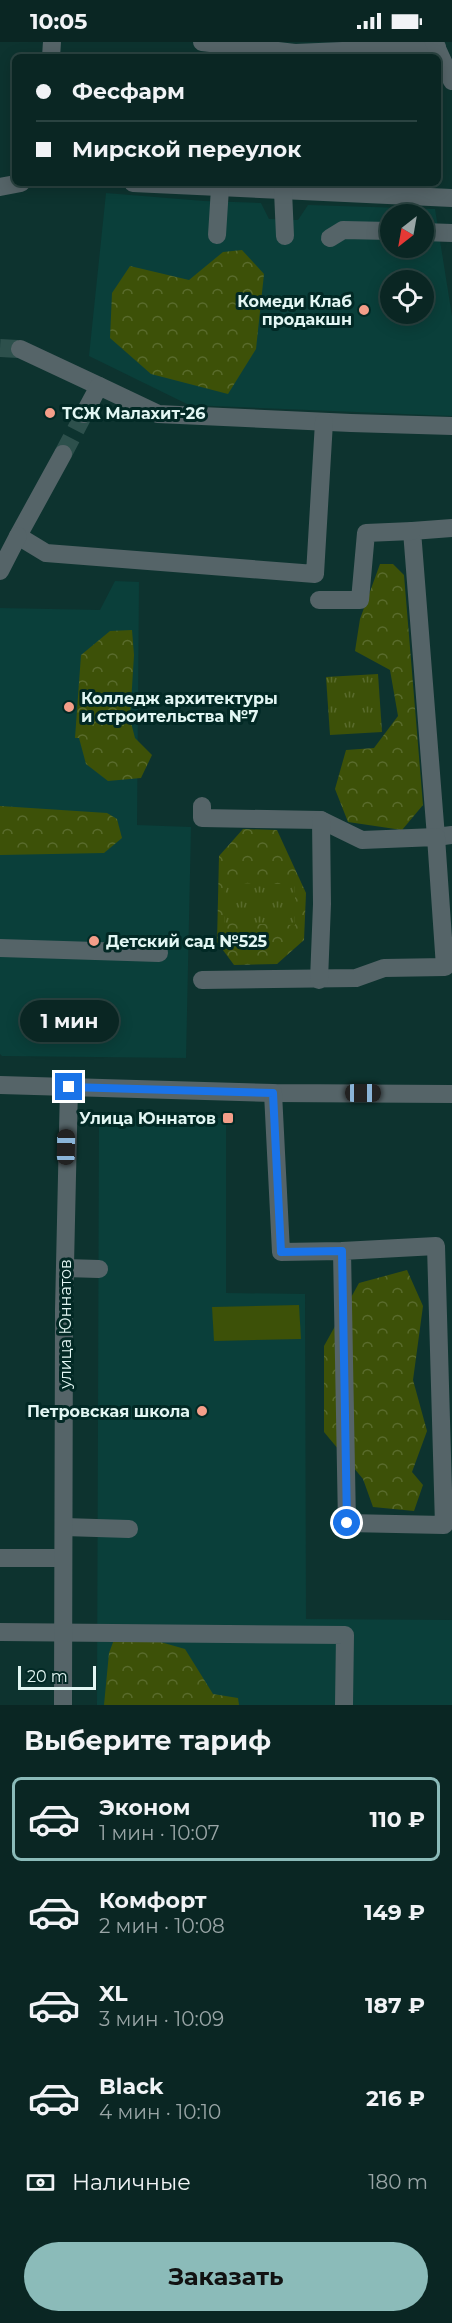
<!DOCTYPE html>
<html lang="ru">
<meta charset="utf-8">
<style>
:root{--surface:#0a2623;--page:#183230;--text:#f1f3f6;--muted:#99a5a6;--line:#2a4341;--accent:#8bbbb9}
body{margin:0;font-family:Montserrat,sans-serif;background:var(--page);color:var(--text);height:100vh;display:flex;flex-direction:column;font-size:22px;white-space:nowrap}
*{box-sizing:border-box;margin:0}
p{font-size:20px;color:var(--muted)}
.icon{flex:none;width:33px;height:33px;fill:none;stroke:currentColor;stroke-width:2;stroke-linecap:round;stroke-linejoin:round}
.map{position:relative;height:1663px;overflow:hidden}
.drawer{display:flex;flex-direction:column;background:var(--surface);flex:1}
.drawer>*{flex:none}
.guide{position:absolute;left:12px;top:12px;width:429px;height:132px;border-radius:9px;box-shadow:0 3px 15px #0003,0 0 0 2px var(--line);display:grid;align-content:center;height:132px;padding:0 24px;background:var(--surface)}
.needle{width:39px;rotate:211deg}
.tools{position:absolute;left:380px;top:162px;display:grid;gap:12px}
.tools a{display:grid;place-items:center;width:54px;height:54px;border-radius:50%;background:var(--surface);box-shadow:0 3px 15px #0003,0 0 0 2px var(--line);font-size:30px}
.scale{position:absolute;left:18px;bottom:15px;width:78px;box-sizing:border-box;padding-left:6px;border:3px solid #e2f6f3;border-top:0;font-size:16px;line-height:21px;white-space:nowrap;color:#e2f6f3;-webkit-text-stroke:4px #022925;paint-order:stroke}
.end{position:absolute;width:27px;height:27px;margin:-14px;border:8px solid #1a73e8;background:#fff;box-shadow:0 0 0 3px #fff}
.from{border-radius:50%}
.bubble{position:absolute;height:42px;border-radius:21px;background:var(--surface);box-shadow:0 3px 15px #0003,0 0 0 2px var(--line);font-size:20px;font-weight:700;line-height:42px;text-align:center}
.car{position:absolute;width:18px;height:36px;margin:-18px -9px;border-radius:8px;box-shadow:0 0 4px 2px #0007;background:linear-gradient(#222 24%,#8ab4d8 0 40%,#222 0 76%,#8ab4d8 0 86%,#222 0)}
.guide b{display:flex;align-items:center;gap:21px;height:57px;font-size:22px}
.guide b+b{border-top:2px solid var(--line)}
.guide i{width:15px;height:15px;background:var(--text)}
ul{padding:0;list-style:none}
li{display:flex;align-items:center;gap:18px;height:84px;margin:0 12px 9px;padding:0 12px;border:3px solid transparent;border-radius:9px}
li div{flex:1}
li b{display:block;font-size:22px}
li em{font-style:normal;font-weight:700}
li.current{border-color:var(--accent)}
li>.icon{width:54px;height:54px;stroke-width:1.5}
h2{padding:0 24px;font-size:27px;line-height:72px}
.pay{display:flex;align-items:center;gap:15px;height:66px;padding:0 24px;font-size:22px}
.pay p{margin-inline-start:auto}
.cta{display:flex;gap:12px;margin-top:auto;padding:12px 24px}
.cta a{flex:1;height:69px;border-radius:36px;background:var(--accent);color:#111;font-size:24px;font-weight:700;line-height:69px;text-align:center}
.status{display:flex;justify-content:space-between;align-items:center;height:42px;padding:0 30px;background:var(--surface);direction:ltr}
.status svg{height:16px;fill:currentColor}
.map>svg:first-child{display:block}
</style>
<div class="status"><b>10:05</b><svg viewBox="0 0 49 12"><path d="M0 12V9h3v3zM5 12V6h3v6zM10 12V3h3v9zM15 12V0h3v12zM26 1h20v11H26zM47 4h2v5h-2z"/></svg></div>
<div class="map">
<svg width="452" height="1663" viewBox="0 0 452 1663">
<defs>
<pattern id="forest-crowns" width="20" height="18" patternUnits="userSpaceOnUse" patternTransform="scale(1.5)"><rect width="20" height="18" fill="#3d5108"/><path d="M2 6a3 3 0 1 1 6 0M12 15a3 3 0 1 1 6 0" fill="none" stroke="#596b2c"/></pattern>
<pattern id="park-tufts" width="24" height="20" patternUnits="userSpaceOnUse" patternTransform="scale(1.5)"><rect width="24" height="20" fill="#3d5108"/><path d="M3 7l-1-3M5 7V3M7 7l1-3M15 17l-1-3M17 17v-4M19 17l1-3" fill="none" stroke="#596b2c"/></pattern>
</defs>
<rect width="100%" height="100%" fill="#0d332f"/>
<g fill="#0a3f3a" fill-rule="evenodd">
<path d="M106 151 204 159 261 161 269 177 298 178 308 163 435 167 452 274V374L189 363 89 314ZM390 172H423V206H390ZM390 238H423V272H390Z"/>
<polygon points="115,539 139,540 137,783 191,785 186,1016 2,1014 0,1012 0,566 100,568"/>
<polygon points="99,1076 226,1076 226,1251 305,1252 306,1577 452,1578 452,1663 97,1663"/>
</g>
<g fill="url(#forest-crowns)">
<polygon points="242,208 264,232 256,307 228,352 151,332 110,296 112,251 130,224 189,238 223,210"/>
<polygon points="380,522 393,522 404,533 423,763 402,788 348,780 335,747 346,708 374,706 398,674 390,628 355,609 360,577"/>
<polygon points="132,588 134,613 130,677 135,696 152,713 141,736 108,739 86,722 79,696 75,696 81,613 110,589"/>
<polygon points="0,764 107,771 117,777 122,796 104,811 0,813"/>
<polygon points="243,787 277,788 306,851 304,898 277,922 234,923 217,900 219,814"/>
<polygon points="407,1228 423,1264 413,1338 427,1389 412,1430 423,1443 414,1469 373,1465 363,1437 324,1390 324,1304 359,1241"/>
<polygon points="115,1595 150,1597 185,1607 213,1652 238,1656 239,1663 104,1663 109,1611"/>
</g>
<g fill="url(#park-tufts)">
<polygon points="378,632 382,690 330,693 326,635"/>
<polygon points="225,841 295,842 295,883 224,881"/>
</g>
<polygon fill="#3d5108" points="299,1263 301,1297 214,1299 212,1265"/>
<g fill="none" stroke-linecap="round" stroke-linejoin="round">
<g stroke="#2d504c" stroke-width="18" stroke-dasharray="18 9" stroke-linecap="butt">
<polyline points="0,306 20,307"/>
<polyline points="63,412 84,372"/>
</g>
<g stroke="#556468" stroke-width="18">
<polyline points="202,0 295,11 437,5"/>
<polyline points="434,0 452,39"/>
<polyline points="51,15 52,0"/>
<polyline points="133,141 452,156"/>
<polyline points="0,145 21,141"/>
<polyline points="283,149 285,194"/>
<polyline points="423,190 452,191"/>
<polyline points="217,193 220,146"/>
<polyline points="330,196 343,188 390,189"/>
<polyline points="20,307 99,344"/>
<polyline points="84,372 99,344 158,372 351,381 452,384"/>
<polyline points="63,412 18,494 46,511 315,532 324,380"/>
<polyline points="452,486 412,489 436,795 452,793"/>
<polyline points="0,529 18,494"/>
<polyline points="319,558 360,558 366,491 412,489"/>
<polyline points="0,906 159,911"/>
<polyline points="202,938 356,936 384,926 445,925 436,795 362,798 321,778 202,776 202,764"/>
<polyline points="319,938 322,862 321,778"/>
<polyline points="0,1043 273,1051 452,1052"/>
<polyline points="273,1051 281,1210 342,1209 347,1481 444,1483 436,1204 342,1209"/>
<polyline points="65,1226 99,1227"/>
<polyline points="64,1485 129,1487"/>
<polyline points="0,1516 63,1516"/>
<polyline points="0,1590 345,1593 344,1663"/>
<polyline points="63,1663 64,1268 69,1045"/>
</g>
</g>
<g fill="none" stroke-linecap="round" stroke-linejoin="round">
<polyline stroke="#1a73e8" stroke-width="8" points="69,1045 273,1051 281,1210 342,1209 347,1481"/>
</g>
<g fill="#f49e89" stroke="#022925" stroke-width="2">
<circle cx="364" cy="268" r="6"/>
<circle cx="50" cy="371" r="6"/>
<circle cx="69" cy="665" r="6"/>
<circle cx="94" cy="899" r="6"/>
<rect x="222" y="1070" width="12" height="12" rx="3"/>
<circle cx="202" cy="1369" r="6"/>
</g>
<g text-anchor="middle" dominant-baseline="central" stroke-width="6" stroke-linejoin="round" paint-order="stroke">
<g font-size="16" font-weight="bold" fill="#e2f6f3" stroke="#022925" text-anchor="end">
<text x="352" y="259">Комеди Клаб<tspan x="352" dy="18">продакшн</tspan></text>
<text x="62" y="371" text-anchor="start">ТСЖ Малахит-26</text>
<text x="81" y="656" text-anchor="start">Колледж архитектуры<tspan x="81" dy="18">и строительства №7</tspan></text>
<text x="106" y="899" text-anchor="start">Детский сад №525</text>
<text x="216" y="1076">Улица Юннатов</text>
<text x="190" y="1369">Петровская школа</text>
</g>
<g font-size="16" fill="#e2f6f3" stroke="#022925">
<text transform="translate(65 1282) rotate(-90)">улица Юннатов</text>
</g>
</g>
</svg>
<div class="tools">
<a><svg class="needle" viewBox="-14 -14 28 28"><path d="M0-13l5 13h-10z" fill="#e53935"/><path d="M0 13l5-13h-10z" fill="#99a5a6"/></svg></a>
<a><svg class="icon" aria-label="locate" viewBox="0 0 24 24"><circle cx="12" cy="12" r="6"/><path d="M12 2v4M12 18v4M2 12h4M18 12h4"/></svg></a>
</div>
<div class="scale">20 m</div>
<i class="end from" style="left:347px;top:1481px"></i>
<i class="end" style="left:69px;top:1045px"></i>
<div class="bubble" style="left:20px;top:958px;width:99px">1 мин</div>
<i class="car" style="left:363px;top:1051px;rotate:90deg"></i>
<i class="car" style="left:66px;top:1105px;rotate:1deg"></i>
<div class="guide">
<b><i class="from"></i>Фесфарм</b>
<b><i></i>Мирской переулок</b>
</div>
</div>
<section class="drawer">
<h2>Выберите тариф</h2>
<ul>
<li class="current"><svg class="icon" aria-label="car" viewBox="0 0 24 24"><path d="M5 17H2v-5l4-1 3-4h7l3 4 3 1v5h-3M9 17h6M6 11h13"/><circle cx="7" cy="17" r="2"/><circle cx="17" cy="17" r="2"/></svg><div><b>Эконом</b><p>1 мин · 10:07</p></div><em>110 ₽</em></li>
<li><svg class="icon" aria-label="car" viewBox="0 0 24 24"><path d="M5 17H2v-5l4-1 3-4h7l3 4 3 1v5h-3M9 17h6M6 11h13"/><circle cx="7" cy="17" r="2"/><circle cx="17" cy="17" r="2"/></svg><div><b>Комфорт</b><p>2 мин · 10:08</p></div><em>149 ₽</em></li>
<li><svg class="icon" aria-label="car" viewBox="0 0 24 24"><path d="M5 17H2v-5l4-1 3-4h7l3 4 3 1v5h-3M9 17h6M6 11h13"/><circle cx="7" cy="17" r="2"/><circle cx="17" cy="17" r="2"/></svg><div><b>XL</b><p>3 мин · 10:09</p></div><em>187 ₽</em></li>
<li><svg class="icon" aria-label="car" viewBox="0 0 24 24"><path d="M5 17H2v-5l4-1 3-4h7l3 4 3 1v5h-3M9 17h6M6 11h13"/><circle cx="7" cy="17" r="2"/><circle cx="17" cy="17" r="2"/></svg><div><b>Black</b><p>4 мин · 10:10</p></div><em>216 ₽</em></li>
</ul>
<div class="pay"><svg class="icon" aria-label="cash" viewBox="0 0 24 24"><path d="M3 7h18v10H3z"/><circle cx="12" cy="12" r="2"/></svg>Наличные<p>180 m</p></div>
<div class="cta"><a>Заказать</a></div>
</section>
